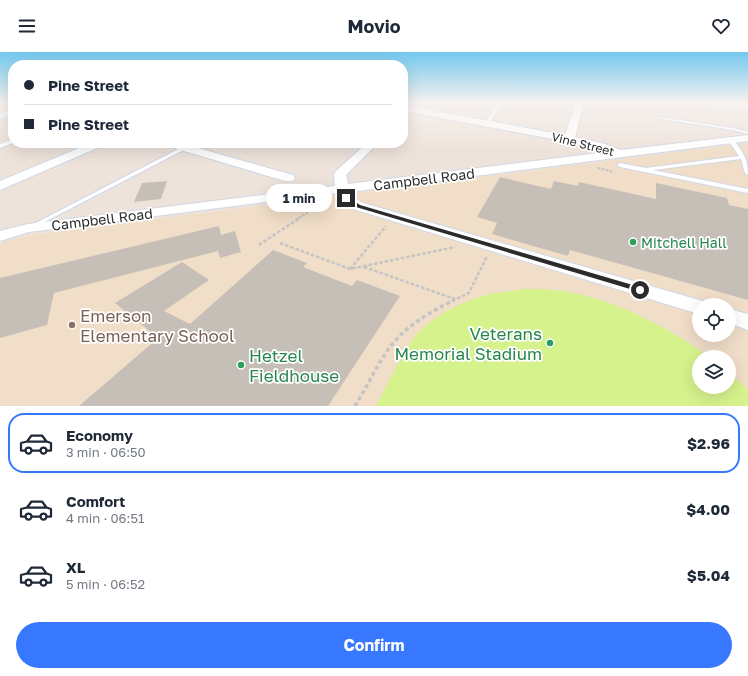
<!DOCTYPE html>
<meta charset="utf-8">
<style>
:root{--surface:#fff;--page:#f2f2f3;--text:#1f2937;--muted:#747a83;--line:#e0e1e3;--accent:#3778ff}
body{margin:0;font-family:"Golos Text",sans-serif;background:var(--page);color:var(--text);height:100vh;display:flex;flex-direction:column;font-size:15px;white-space:nowrap}
*{box-sizing:border-box;margin:0}
p{font-size:13px;color:var(--muted)}
.icon{flex:none;width:22px;height:22px;fill:none;stroke:currentColor;stroke-width:2;stroke-linecap:round;stroke-linejoin:round}
.map{position:relative;height:354px;overflow:hidden}
.sheet{display:flex;flex-direction:column;background:var(--surface);flex:1}
.sheet>*{flex:none}
.top-card{position:absolute;left:8px;top:8px;width:400px;height:88px;border-radius:16px;box-shadow:0 4px 16px #0002;display:grid;align-content:center;height:88px;padding:0 16px;background:var(--surface)}
.controls{position:absolute;left:692px;top:246px;display:grid;gap:8px}
.controls a{display:grid;place-items:center;width:44px;height:44px;border-radius:50%;background:var(--surface);box-shadow:0 4px 16px #0002;font-size:20px}
.end{position:absolute;width:18px;height:18px;margin:-9px;border:5px solid #2b2b2b;background:#fff;box-shadow:0 0 0 2px #fff}
.from{border-radius:50%}
.bubble{position:absolute;height:28px;border-radius:14px;background:var(--surface);box-shadow:0 4px 16px #0002;font-size:13px;font-weight:700;line-height:28px;text-align:center}
.top-card b{display:flex;align-items:center;gap:14px;height:38px;font-size:15px}
.top-card b+b{border-top:1px solid var(--line)}
.top-card i{width:10px;height:10px;background:var(--text)}
ul{padding:7px 0 0;list-style:none}
li{display:flex;align-items:center;gap:12px;height:60px;margin:0 8px 6px;padding:0 8px;border:2px solid transparent;border-radius:16px}
li div{flex:1}
li b{display:block;font-size:15px}
li em{font-style:normal;font-weight:700}
li.current{border-color:var(--accent)}
li>.icon{width:36px;height:36px;stroke-width:1.5}
.button{display:flex;gap:8px;margin-top:auto;padding:8px 16px}
.button a{flex:1;height:46px;border-radius:24px;background:var(--accent);color:#fff;font-size:16px;font-weight:700;line-height:46px;text-align:center}
header{display:flex;justify-content:space-between;align-items:center;height:52px;padding:0 16px;background:var(--surface);font-size:18px;font-weight:700}
.map>svg:first-child{display:block}
</style>
<header><svg class="icon" aria-label="menu" viewBox="0 0 24 24"><path d="M4 6h16M4 12h16M4 18h16"/></svg>Movio<svg class="icon" aria-label="heart" viewBox="0 0 24 24"><path d="M12 20l-8-8c-3-5 5-10 8-4 3-6 11-1 8 4z"/></svg></header>
<div class="map">
<svg width="748" height="354" viewBox="0 0 748 354">
<rect width="100%" height="100%" fill="#eee3db"/>
<path fill="#f1dec9" fill-rule="evenodd" d="M748 91V354H0V192L7 188 54 180ZM699 253H729V283H699ZM699 305H729V335H699Z"/>
<path fill="#d5f28d" d="M522 237C538 237 553 237 568 240 616 248 670 276 709 305H699V335H729V321L748 337V354H376C388 332 399 307 413 287 429 264 469 246 495 241 504 240 513 239 522 237Z"/>
<g fill="#c6bfb7">
<polygon points="500,125 551,137 554,129 578,134 579,130 656,147 656,131 727,146 729,153 748,157 748,248 570,198 568,204 492,182 497,171 477,165"/>
<polygon points="167,129 161,147 134,150 142,131"/>
<polygon points="219,174 221,183 235,179 241,200 220,206 218,199 54,241 47,273 0,286 0,226"/>
<polygon points="273,198 307,211 303,215 352,234 357,228 400,244 328,354 79,354 158,286 115,251 182,210 209,228 164,259 190,272"/>
</g>
<g fill="none" stroke-linecap="round" stroke-linejoin="round">
<g stroke="#d0d7e5" stroke-width="2">
<g id="lane">
<polygon points="499,50 503,50 488,73 484,73 484,72"/>
<polygon points="660,65 733,76 748,80 748,82 733,78 662,67 660,67"/>
<path d="M731 86 733 87C743 101 748 105 748 123L745 121 741 107 653 118 748 137V141L620 115 617 113 620 111 646 116 739 104 728 88Z"/>
<polygon points="13,87 13,91 0,96 0,92"/>
<polygon points="190,91 197,91 33,176 31,177 28,175"/>
</g>
</g>
<g stroke="#d0d7e5" stroke-width="2">
<g id="street">
<polygon points="576,50 584,50 575,85 605,92 621,98 748,83 748,89 350,140 353,145 363,151 706,250 707,253 699,253 699,262 353,157 342,150 337,141 29,180 0,189 0,179 28,172 335,134 334,122 336,119 367,91 378,91 346,123 348,132 606,100 598,97 569,90 403,59 403,53 565,83"/>
<polygon points="704,50 729,50 748,52 748,58 708,53"/>
<polygon points="13,57 13,63 0,67 0,61"/>
<polygon points="91,91 105,91 104,93 0,138 0,129"/>
<polygon points="163,91 180,91 293,123 295,126 293,129 285,129 164,93"/>
<polygon points="729,257 748,262 748,278 729,271"/>
</g>
</g>
<g stroke="#c4c4c4" stroke-width="2" stroke-dasharray="2.5 1.5" stroke-linecap="butt">
<polyline points="598,116 614,120"/>
<polyline points="299,166 322,151"/>
</g>
<g stroke="#c4c4c4" stroke-width="2.5" stroke-dasharray="3.5 2" stroke-linecap="butt">
<polyline points="280,191 350,217 455,195"/>
<polyline points="259,193 301,165"/>
<polyline points="364,215 455,247"/>
<polyline points="350,217 386,174"/>
<polyline points="452,249 469,241 487,204"/>
</g>
<path stroke="#c4c4c4" stroke-width="3.5" stroke-dasharray="4 3" stroke-linecap="butt" d="M355 354C367 335 376 314 390 295 406 274 430 260 454 248"/>
<use href="#lane" fill="#fff" fill-rule="evenodd"/>
<use href="#street" fill="#fff" fill-rule="evenodd"/>
</g>
<linearGradient id="sky" x2="0" y2="1"><stop stop-color="#73c8ef"/><stop offset="0.51" stop-color="#f7f2ef"/><stop offset="1" stop-color="#f7f2ef" stop-opacity="0"/></linearGradient>
<rect width="748" height="99" fill="url(#sky)"/>
<polygon fill="#2b2b2b" points="344,145 348,145 360,153 643,236 644,238 640,240 356,155 344,147"/>
<g fill="#2e9e5b" stroke="#fff" stroke-width="1.5">
<circle cx="633" cy="190" r="4"/>
<circle cx="550" cy="291" r="4"/>
<circle cx="241" cy="313" r="4"/>
</g>
<circle fill="#8d6e63" stroke="#fff" stroke-width="1.5" cx="72" cy="273" r="4"/>
<g text-anchor="middle" dominant-baseline="central" stroke-width="3.5" stroke-linejoin="round" paint-order="stroke">
<g font-size="12" fill="#2b2b2b" stroke="#fff">
<text transform="translate(583 92) rotate(14)">Vine Street</text>
</g>
<g font-size="14" fill="#2b2b2b" stroke="#fff">
<text transform="translate(424 127) rotate(-7)">Campbell Road</text>
<text transform="translate(102 167) rotate(-7)">Campbell Road</text>
</g>
<g font-size="14" fill="#27864d" stroke="#fff" text-anchor="start">
<text x="641" y="190">Mitchell Hall</text>
</g>
<g font-size="17" fill="#785e54" stroke="#fff" text-anchor="start">
<text x="80" y="263">Emerson<tspan x="80" dy="20">Elementary School</tspan></text>
</g>
<g font-size="17" fill="#27864d" stroke="#fff" text-anchor="end">
<text x="542" y="281">Veterans<tspan x="542" dy="20">Memorial Stadium</tspan></text>
<text x="249" y="303" text-anchor="start">Hetzel<tspan x="249" dy="20">Fieldhouse</tspan></text>
</g>
</g>
</svg>
<div class="controls">
<a><svg class="icon" aria-label="locate" viewBox="0 0 24 24"><circle cx="12" cy="12" r="6"/><path d="M12 2v4M12 18v4M2 12h4M18 12h4"/></svg></a>
<a><svg class="icon" aria-label="layers" viewBox="0 0 24 24"><path d="M12 4l9 5-9 5-9-5zM3 14l9 5 9-5"/></svg></a>
</div>
<i class="end from" style="left:640px;top:238px"></i>
<i class="end" style="left:346px;top:146px"></i>
<div class="bubble" style="left:266px;top:132px;width:66px">1 min</div>
<div class="top-card">
<b><i class="from"></i>Pine Street</b>
<b><i></i>Pine Street</b>
</div>
</div>
<section class="sheet">
<ul>
<li class="current"><svg class="icon" aria-label="car" viewBox="0 0 24 24"><path d="M5 17H2v-5l4-1 3-4h7l3 4 3 1v5h-3M9 17h6M6 11h13"/><circle cx="7" cy="17" r="2"/><circle cx="17" cy="17" r="2"/></svg><div><b>Economy</b><p>3 min · 06:50</p></div><em>$2.96</em></li>
<li><svg class="icon" aria-label="car" viewBox="0 0 24 24"><path d="M5 17H2v-5l4-1 3-4h7l3 4 3 1v5h-3M9 17h6M6 11h13"/><circle cx="7" cy="17" r="2"/><circle cx="17" cy="17" r="2"/></svg><div><b>Comfort</b><p>4 min · 06:51</p></div><em>$4.00</em></li>
<li><svg class="icon" aria-label="car" viewBox="0 0 24 24"><path d="M5 17H2v-5l4-1 3-4h7l3 4 3 1v5h-3M9 17h6M6 11h13"/><circle cx="7" cy="17" r="2"/><circle cx="17" cy="17" r="2"/></svg><div><b>XL</b><p>5 min · 06:52</p></div><em>$5.04</em></li>
</ul>
<div class="button"><a>Confirm</a></div>
</section>
